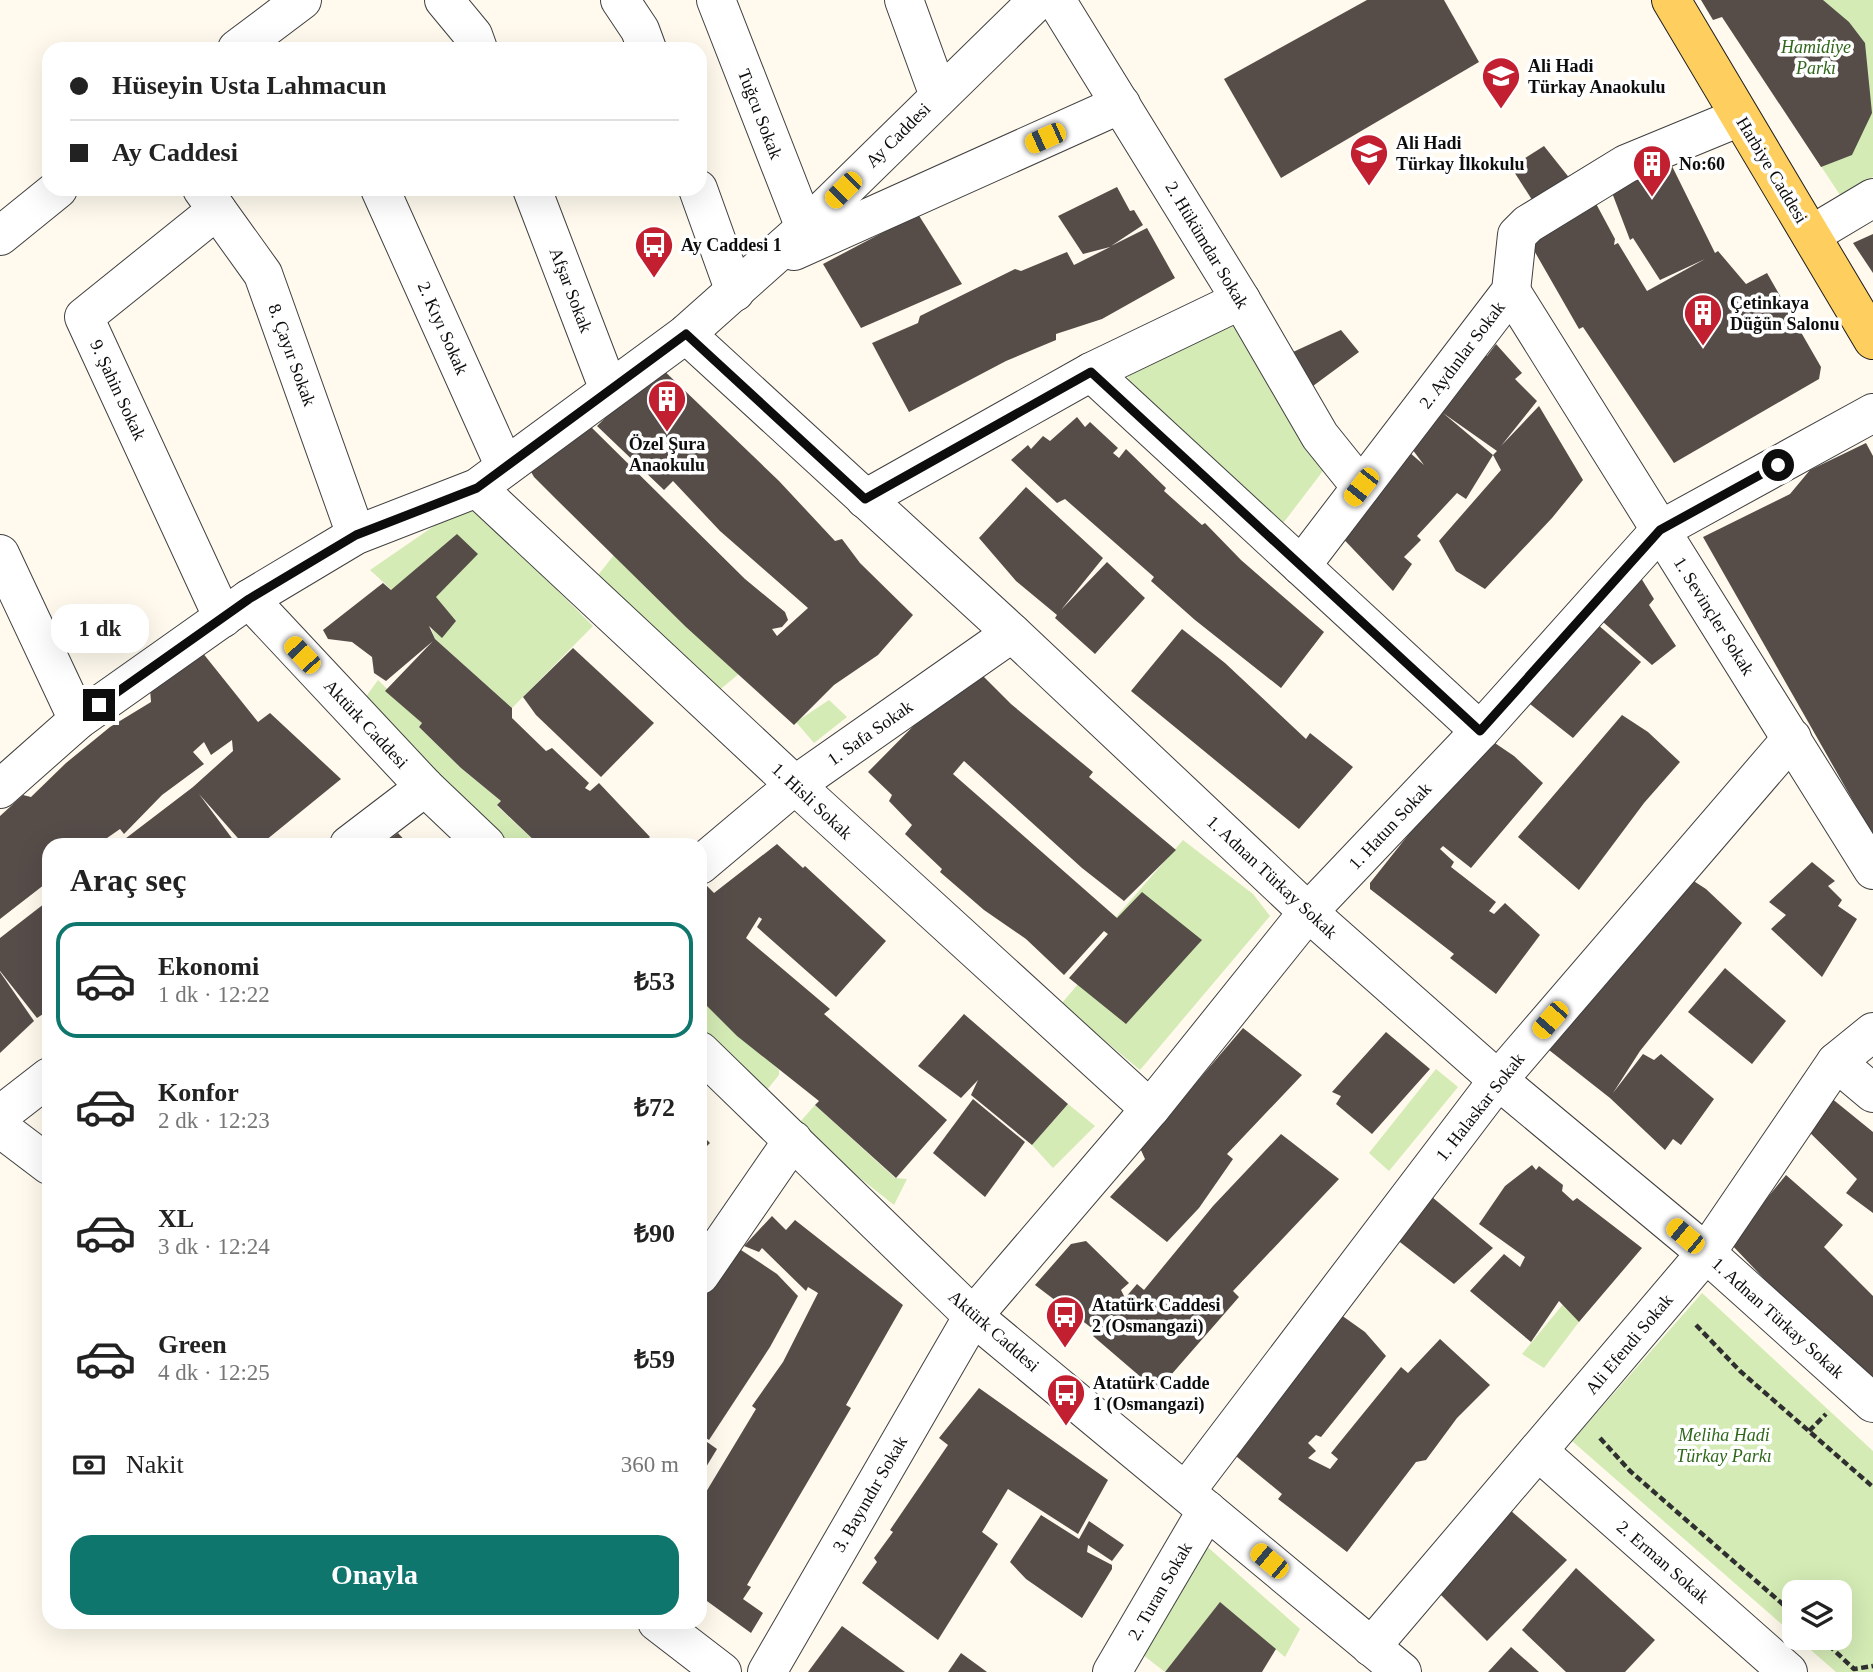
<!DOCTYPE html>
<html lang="tr">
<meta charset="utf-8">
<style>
:root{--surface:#fff;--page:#f6f6f6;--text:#222;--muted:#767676;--line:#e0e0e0;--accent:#0f766e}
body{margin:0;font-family:"Times New Roman",serif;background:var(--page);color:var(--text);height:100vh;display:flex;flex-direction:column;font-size:26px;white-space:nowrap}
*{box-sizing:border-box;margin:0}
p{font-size:23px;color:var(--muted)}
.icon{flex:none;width:38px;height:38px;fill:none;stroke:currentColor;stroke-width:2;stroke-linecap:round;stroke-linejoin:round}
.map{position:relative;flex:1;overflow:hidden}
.drawer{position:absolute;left:42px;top:838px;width:665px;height:791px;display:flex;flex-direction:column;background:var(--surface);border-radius:21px;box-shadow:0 7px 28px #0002}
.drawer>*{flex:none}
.guide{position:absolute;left:42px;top:42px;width:665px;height:154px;border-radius:21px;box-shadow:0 7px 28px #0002;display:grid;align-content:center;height:154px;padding:0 28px;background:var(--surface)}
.fabs{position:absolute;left:1782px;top:1580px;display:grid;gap:14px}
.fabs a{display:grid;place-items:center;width:70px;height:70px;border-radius:14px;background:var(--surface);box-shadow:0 7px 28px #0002;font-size:35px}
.end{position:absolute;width:32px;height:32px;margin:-16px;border:9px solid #0d0d0d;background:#fff;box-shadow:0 0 0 4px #fff}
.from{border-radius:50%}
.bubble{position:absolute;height:49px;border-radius:21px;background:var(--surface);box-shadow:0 7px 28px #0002;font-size:23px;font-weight:600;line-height:49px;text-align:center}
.car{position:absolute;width:21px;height:42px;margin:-21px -10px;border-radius:9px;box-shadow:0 0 5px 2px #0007;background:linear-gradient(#f5c518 24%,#345 0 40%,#f5c518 0 76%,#345 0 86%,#f5c518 0)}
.guide b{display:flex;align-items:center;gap:24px;height:66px;font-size:26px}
.guide b+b{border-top:2px solid var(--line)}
.guide i{width:18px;height:18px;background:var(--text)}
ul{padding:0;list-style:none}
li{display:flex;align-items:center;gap:21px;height:116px;margin:0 14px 10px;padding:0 14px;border:4px solid transparent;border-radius:21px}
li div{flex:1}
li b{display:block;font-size:26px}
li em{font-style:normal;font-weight:600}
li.active{border-color:var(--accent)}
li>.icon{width:63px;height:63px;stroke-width:1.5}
h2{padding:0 28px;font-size:32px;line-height:84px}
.pay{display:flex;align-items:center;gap:18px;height:77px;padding:0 28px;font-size:26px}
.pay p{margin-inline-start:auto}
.cta{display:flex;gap:14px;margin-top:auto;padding:14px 28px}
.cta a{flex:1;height:80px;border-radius:21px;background:var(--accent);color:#fff;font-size:28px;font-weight:600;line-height:80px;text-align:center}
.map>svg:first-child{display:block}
</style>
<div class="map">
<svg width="1873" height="1672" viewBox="0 0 1873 1672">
<rect width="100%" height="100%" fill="#fffaed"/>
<g fill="#d4ebb5">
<polygon points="1711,0 1873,0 1873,177 1840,195"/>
<polygon points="1229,314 1326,467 1284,522 1267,522 1129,387 1128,374"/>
<polygon points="469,502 593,626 512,708 435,639 430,625 370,570"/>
<polygon points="614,555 740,673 717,692 595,579"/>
<polygon points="378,680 422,723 419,727 461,768 501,801 497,806 539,845 503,845 360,705"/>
<polygon points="829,700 847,717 814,743 796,722"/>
<polygon points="1183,840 1253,894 1270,916 1140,1070 1061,1004 1115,941 1104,931"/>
<polygon points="700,999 779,1070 779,1075 766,1091 700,1033"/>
<polygon points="1436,1069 1458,1087 1389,1171 1369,1153"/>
<polygon points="1068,1104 1095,1126 1053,1168 1032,1145"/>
<polygon points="815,1105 895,1178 907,1179 894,1205 841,1163 800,1122"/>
<polygon points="1622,1233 1579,1322 1544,1368 1522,1354"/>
<polygon points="1702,1293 1873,1451 1873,1672 1836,1672 1797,1638 1839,1638 1839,1592 1794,1592 1794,1635 1572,1441"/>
<polygon points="1202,1542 1300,1629 1285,1657 1220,1603 1165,1672 1143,1655"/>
</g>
<g fill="#564d49">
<polygon points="1367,0 1444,0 1479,62 1281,178 1224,79"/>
<polygon points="1701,0 1823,0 1849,22 1865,43 1872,113 1852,155 1821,167 1722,17 1713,20"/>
<polygon points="1544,146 1571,180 1536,206 1511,167"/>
<polygon points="1669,160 1715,253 1718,251 1746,284 1767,273 1821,367 1819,379 1674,463 1583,327 1579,329 1524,233 1593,198 1615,239 1614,245 1618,243 1647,291 1705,259 1660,280 1633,238 1630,240 1611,190"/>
<polygon points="1117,187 1130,211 1134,210 1143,225 1111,246 1147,228 1175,278 1102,319 1056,334 1056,340 1006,361 909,412 872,343 918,323 920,316 1015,269 1021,271 1067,252 1074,265 1110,247 1083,254 1058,216"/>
<polygon points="918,214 962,284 861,328 823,264"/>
<polygon points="1873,234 1873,273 1853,243"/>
<polygon points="1341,330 1359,352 1313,386 1293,352"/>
<polygon points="1496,344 1522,373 1515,379 1537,401 1501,446 1539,406 1583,480 1552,518 1485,589 1456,571 1439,541 1501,470 1493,455 1497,451 1443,413 1493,455 1466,499 1457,493 1417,536 1421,540 1404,557 1412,564 1393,591 1332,527 1401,445 1424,465 1412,449 1480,350 1487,356"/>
<polygon points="657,364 779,481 835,541 842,539 860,563 913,615 878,655 834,685 794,725 686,627 556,499 534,477 527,465 588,424 745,579 785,612 788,620 782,627 772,629 777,636 808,608 720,531 673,481 664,490 597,426 607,416 596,409"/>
<polygon points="1077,417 1085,427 1090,422 1118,448 1113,453 1119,458 1126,449 1166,488 1164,491 1202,525 1205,523 1241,560 1324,632 1281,688 1195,620 1151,581 1154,577 1065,499 1057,503 1011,460 1028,445 1031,449 1043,436 1050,441"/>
<polygon points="1866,443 1873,456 1873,836 1703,537 1790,494 1810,470"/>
<polygon points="1026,487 1103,558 1061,610 1107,562 1145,598 1095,654 1055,618 1057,615 1016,581 979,538"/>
<polygon points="457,534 478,554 436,597 456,621 442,638 429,626 435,639 512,708 512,718 546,751 552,748 589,783 585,788 590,791 599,783 650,837 641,845 539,845 497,805 501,801 461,768 419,727 422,723 385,691 433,641 386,681 374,673 372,657 352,642 328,639 323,630 383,583 391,590"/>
<polygon points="1641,578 1654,599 1649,605 1676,646 1652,665 1595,615"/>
<polygon points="1590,618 1641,662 1573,738 1520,696"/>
<polygon points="1182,629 1225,663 1306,739 1310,733 1353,767 1299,829 1131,691"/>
<polygon points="573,648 654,723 601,777 536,715 523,697"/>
<polygon points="202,652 258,722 270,713 341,779 260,845 244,845 199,794 237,845 117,845 193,787 233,751 232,740 211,755 204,742 193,752 204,764 162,795 124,834 120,829 97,845 49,845 49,881 0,919 0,816 23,795 31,797 66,763 110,727 151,702 150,689"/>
<polygon points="978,671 1011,704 1093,772 1089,777 1176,850 1124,901 1082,868 964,761 953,774 1117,918 1142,892 1202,940 1126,1024 1069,978 1108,934 1104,931 1064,975 1026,939 984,910 940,872 942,869 905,834 912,825 889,801 892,795 868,772 948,691"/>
<polygon points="1622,715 1648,732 1680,762 1644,803 1579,890 1518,837"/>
<polygon points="1486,737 1514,756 1543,783 1471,868 1443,846 1440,849 1454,862 1451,867 1496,902 1489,911 1494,914 1505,903 1540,935 1496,994 1450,958 1454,954 1370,889 1370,883"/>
<polygon points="398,833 409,845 381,845"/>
<polygon points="777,844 803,868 805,866 886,941 836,997 757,927 762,919 759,917 746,938 830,1009 824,1014 947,1120 896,1178 815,1105 819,1101 737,1036 700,999 700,891 706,885 714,893"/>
<polygon points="1812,862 1835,881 1828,886 1842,900 1838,906 1857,919 1822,977 1771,929 1786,915 1769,902"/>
<polygon points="1689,878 1706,889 1742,923 1640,1051 1613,1093 1643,1054 1654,1060 1661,1054 1714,1099 1681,1145 1673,1139 1665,1150 1610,1098 1549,1050"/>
<polygon points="49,900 49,1010 37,1018 0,971 0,938"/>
<polygon points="1725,968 1786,1021 1752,1064 1688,1012"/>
<polygon points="0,972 34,1021 0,1053"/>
<polygon points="964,1014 1068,1104 1032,1145 971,1095 978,1080 961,1098 918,1066"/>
<polygon points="1243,1028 1302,1075 1227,1154 1233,1159 1199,1208 1167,1242 1110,1197 1145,1159 1140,1148"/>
<polygon points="1386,1032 1430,1069 1372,1134 1336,1104 1341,1096 1332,1092"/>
<polygon points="1825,1093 1873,1132 1873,1213 1846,1193 1857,1179 1800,1123"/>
<polygon points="973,1099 1025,1142 985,1197 933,1153"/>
<polygon points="700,1133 710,1143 700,1153"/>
<polygon points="1281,1134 1339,1179 1233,1291 1239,1297 1157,1391 1093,1336 1097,1332 1035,1285 1071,1244 1086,1241 1129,1283 1121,1290 1125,1298 1137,1284 1144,1290 1213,1206"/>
<polygon points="1532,1165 1536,1170 1539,1166 1563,1185 1562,1191 1573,1201 1577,1198 1642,1248 1579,1322 1559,1301 1531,1342 1470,1291 1504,1254 1520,1267 1525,1257 1479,1224 1505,1186"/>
<polygon points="1786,1175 1843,1225 1824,1247 1873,1296 1873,1393 1730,1243"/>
<polygon points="1432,1197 1493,1248 1454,1284 1396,1239"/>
<polygon points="772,1216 786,1230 795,1220 903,1305 846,1405 851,1408 747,1585 751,1587 743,1599 763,1613 751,1633 700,1596 700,1502 756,1409 752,1406 783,1362 818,1293 808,1287 806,1291 762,1248 759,1252 744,1246"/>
<polygon points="738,1248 777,1274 798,1296 770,1347 709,1440 700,1434 700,1302"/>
<polygon points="1327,1305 1365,1332 1386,1356 1321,1437 1316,1435 1308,1443 1316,1451 1308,1458 1330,1469 1338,1459 1331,1453 1401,1367 1408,1373 1440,1339 1490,1385 1457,1418 1426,1460 1416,1462 1347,1552 1278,1499 1282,1494 1214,1438"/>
<polygon points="979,1388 1108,1480 1078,1534 1008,1489 982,1532 998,1544 938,1640 862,1583 877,1562 874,1558 893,1532 890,1530 948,1445 939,1438"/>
<polygon points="700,1437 717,1449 700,1477"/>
<polygon points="1510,1510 1567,1560 1487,1641 1435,1589"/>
<polygon points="1041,1515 1079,1539 1089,1521 1124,1545 1112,1561 1088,1545 1087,1552 1112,1565 1112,1569 1082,1618 1026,1579 1010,1562"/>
<polygon points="1576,1568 1655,1640 1625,1672 1566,1672 1522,1630"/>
<polygon points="1220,1602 1276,1649 1262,1672 1165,1672"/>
<polygon points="842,1626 905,1672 808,1672"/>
<polygon points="1511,1647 1539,1672 1488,1672"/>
<polygon points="961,1653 987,1672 948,1672"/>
</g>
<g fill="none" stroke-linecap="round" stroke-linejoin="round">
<g stroke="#404040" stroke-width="40">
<g id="minor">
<polyline points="444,0 473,35 478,49"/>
<polyline points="620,0 640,30 647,49"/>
<polyline points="716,0 805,228"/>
<polyline points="904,0 939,96"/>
<polyline points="1056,0 1241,300 1320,436 1361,487"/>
<polyline points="237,49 302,0"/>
<polyline points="202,189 263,274 356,535"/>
<polyline points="380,189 505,467"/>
<polyline points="532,189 609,390"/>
<polyline points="698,189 735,292"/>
<polyline points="217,210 84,317 223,618"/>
<polyline points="1811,235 1873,198"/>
<polyline points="0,236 58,189"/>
<polyline points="794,251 1121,104"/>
<polyline points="1511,291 1873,870"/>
<polyline points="686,334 1012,633 1308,912 1498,1080 1706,1253 1873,1403"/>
<polyline points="1091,372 1480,731"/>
<polyline points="477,488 795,785 1150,1109"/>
<polyline points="865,499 1091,372 1241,300"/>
<polyline points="0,554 78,720"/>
<polyline points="1301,566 1511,291 1517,235 1528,224 1626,164 1740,117"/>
<polyline points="249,599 425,787 486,845"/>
<polyline points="0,789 78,720 249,599 356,535 477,488 686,334 805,228 1038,0"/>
<polyline points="349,845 425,787"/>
<polyline points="700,865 795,785 1012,633"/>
<polyline points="700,1051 973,1316 1402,1672"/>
<polyline points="1836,1062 1873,1093"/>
<polyline points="0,1115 49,1077"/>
<polyline points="0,1128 49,1165"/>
<polyline points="700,1275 793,1140"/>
<polyline points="1538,1451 1788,1672"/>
<polyline points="1186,1491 1498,1080 1792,738"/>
<polyline points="657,1622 722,1672"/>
<polyline points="1371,1647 1706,1253 1836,1062 1873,1032"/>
<polyline points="767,1672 973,1316 1150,1109 1308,912 1480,731 1660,530 1873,413"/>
<polyline points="1112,1672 1207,1510"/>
</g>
</g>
<g stroke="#1e1e1e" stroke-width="40">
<polyline id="major" points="1671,0 1873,340"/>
</g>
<g stroke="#2f2f2f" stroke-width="4.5" stroke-dasharray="7 3.5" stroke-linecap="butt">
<polyline points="1696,1325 1740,1371 1873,1487"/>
<polyline points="1809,1431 1826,1414"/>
<polyline points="1600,1438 1630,1471 1794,1614"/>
<polyline points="1821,1638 1854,1669 1873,1666"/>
</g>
<use href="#minor" stroke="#fff" stroke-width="38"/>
<use href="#major" stroke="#fece5e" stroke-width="38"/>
</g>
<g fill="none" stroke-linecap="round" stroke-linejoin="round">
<polyline stroke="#0d0d0d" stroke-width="9" points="99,705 249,599 356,535 477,488 686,334 865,499 1091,372 1480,731 1660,530 1778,465"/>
</g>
<defs>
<g id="school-pin" transform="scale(2.0125)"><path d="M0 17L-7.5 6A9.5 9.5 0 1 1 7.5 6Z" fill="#c21f30" stroke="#fff"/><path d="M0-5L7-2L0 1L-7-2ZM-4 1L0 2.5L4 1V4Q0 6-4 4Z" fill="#fff"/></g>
<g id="building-pin" transform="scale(2.0125)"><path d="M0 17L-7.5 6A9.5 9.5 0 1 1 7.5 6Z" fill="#c21f30" stroke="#fff"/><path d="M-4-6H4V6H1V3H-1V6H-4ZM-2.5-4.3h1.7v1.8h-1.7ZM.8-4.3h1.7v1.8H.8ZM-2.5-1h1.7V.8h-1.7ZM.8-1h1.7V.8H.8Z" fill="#fff"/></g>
<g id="bus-pin" transform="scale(2.0125)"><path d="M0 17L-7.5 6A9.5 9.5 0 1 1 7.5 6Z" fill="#c21f30" stroke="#fff"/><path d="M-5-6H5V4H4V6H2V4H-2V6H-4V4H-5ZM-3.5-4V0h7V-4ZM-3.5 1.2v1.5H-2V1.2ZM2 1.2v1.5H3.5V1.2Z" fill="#fff"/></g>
</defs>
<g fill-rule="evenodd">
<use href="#school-pin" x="1501" y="76"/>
<use href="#school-pin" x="1369" y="153"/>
<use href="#building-pin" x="1652" y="164"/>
<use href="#bus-pin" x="654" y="245"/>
<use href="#building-pin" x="1703" y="313"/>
<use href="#building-pin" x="667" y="399"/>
<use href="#bus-pin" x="1065" y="1315"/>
<use href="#bus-pin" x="1066" y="1393"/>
</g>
<g text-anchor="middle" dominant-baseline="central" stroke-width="7" stroke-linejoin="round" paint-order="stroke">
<g font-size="18" font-style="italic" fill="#2f671b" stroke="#fff">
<text x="1816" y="47">Hamidiye<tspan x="1816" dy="21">Parkı</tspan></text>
<text x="1724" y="1435">Meliha Hadi<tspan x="1724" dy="21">Türkay Parkı</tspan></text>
</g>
<g font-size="18" font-weight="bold" fill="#0d0d0d" stroke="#fff" text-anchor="start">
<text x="1528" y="66">Ali Hadi<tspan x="1528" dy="21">Türkay Anaokulu</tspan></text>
<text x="1396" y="143">Ali Hadi<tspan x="1396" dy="21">Türkay İlkokulu</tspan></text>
<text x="1679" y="164">No:60</text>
<text x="681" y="245">Ay Caddesi 1</text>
<text x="1730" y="303">Çetinkaya<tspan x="1730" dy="21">Düğün Salonu</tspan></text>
<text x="667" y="444" text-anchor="middle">Özel Şura<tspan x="667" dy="21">Anaokulu</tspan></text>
<text x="1092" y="1305">Atatürk Caddesi<tspan x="1092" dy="21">2 (Osmangazi)</tspan></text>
<text x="1093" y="1383">Atatürk Cadde<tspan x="1093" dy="21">1 (Osmangazi)</tspan></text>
</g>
<g font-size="18" fill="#0d0d0d" stroke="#fff">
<text transform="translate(760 114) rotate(69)">Tuğcu Sokak</text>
<text transform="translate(898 135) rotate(-45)">Ay Caddesi</text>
<text transform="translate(1772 170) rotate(59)">Harbiye Caddesi</text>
<text transform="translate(1207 245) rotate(59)">2. Hükümdar Sokak</text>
<text transform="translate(571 290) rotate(69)">Afşar Sokak</text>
<text transform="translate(443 328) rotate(66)">2. Kıyı Sokak</text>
<text transform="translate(292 355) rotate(70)">8. Çayır Sokak</text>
<text transform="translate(1462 355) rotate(-53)">2. Aydınlar Sokak</text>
<text transform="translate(118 390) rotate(65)">9. Şahin Sokak</text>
<text transform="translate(1714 616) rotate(58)">1. Sevinçler Sokak</text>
<text transform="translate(366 724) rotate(47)">Aktürk Caddesi</text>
<text transform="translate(870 733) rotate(-35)">1. Safa Sokak</text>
<text transform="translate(812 801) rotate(43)">1. Hisli Sokak</text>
<text transform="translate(1390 826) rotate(-47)">1. Hatun Sokak</text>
<text transform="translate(1272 877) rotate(43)">1. Adnan Türkay Sokak</text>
<text transform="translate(1480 1107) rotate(-52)">1. Halaskar Sokak</text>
<text transform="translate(1778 1318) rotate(42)">1. Adnan Türkay Sokak</text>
<text transform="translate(994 1331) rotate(41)">Aktürk Caddesi</text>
<text transform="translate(1629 1344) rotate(-50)">Ali Efendi Sokak</text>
<text transform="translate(870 1494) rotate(-60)">3. Bayındır Sokak</text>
<text transform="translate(1663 1562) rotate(41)">2. Erman Sokak</text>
<text transform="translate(1160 1591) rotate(-60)">2. Turan Sokak</text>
</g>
</g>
</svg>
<div class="fabs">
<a><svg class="icon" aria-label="layers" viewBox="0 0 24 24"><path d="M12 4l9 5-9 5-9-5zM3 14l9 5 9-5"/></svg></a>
</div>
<i class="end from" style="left:1778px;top:465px"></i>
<i class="end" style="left:99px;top:705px"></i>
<div class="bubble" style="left:51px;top:604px;width:98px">1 dk</div>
<i class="car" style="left:1045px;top:138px;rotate:246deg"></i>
<i class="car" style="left:843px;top:190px;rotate:225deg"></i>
<i class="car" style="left:1361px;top:487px;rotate:218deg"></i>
<i class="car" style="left:302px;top:655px;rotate:317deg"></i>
<i class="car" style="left:1550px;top:1020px;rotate:221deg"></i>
<i class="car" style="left:1685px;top:1236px;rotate:310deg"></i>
<i class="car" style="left:1269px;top:1561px;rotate:310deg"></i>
<div class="guide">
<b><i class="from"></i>Hüseyin Usta Lahmacun</b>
<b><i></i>Ay Caddesi</b>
</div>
<section class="drawer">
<h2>Araç seç</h2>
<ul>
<li class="active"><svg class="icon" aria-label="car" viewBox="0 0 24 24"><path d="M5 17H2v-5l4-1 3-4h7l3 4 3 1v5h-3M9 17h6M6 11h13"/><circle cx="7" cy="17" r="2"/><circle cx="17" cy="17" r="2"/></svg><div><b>Ekonomi</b><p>1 dk · 12:22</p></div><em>₺53</em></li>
<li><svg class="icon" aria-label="car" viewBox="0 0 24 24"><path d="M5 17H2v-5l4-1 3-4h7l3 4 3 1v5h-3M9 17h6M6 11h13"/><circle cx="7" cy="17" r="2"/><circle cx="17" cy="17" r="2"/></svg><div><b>Konfor</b><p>2 dk · 12:23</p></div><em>₺72</em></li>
<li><svg class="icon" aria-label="car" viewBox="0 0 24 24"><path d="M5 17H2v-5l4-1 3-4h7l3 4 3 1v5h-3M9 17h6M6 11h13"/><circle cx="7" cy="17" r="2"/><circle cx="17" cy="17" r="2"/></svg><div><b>XL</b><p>3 dk · 12:24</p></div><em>₺90</em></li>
<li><svg class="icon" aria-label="car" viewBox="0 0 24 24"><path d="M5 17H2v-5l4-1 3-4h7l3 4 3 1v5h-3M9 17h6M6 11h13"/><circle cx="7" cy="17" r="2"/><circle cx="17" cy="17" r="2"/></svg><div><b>Green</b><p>4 dk · 12:25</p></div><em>₺59</em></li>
</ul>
<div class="pay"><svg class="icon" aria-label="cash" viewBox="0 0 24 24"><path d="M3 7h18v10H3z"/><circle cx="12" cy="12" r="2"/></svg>Nakit<p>360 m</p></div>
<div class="cta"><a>Onayla</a></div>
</section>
</div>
